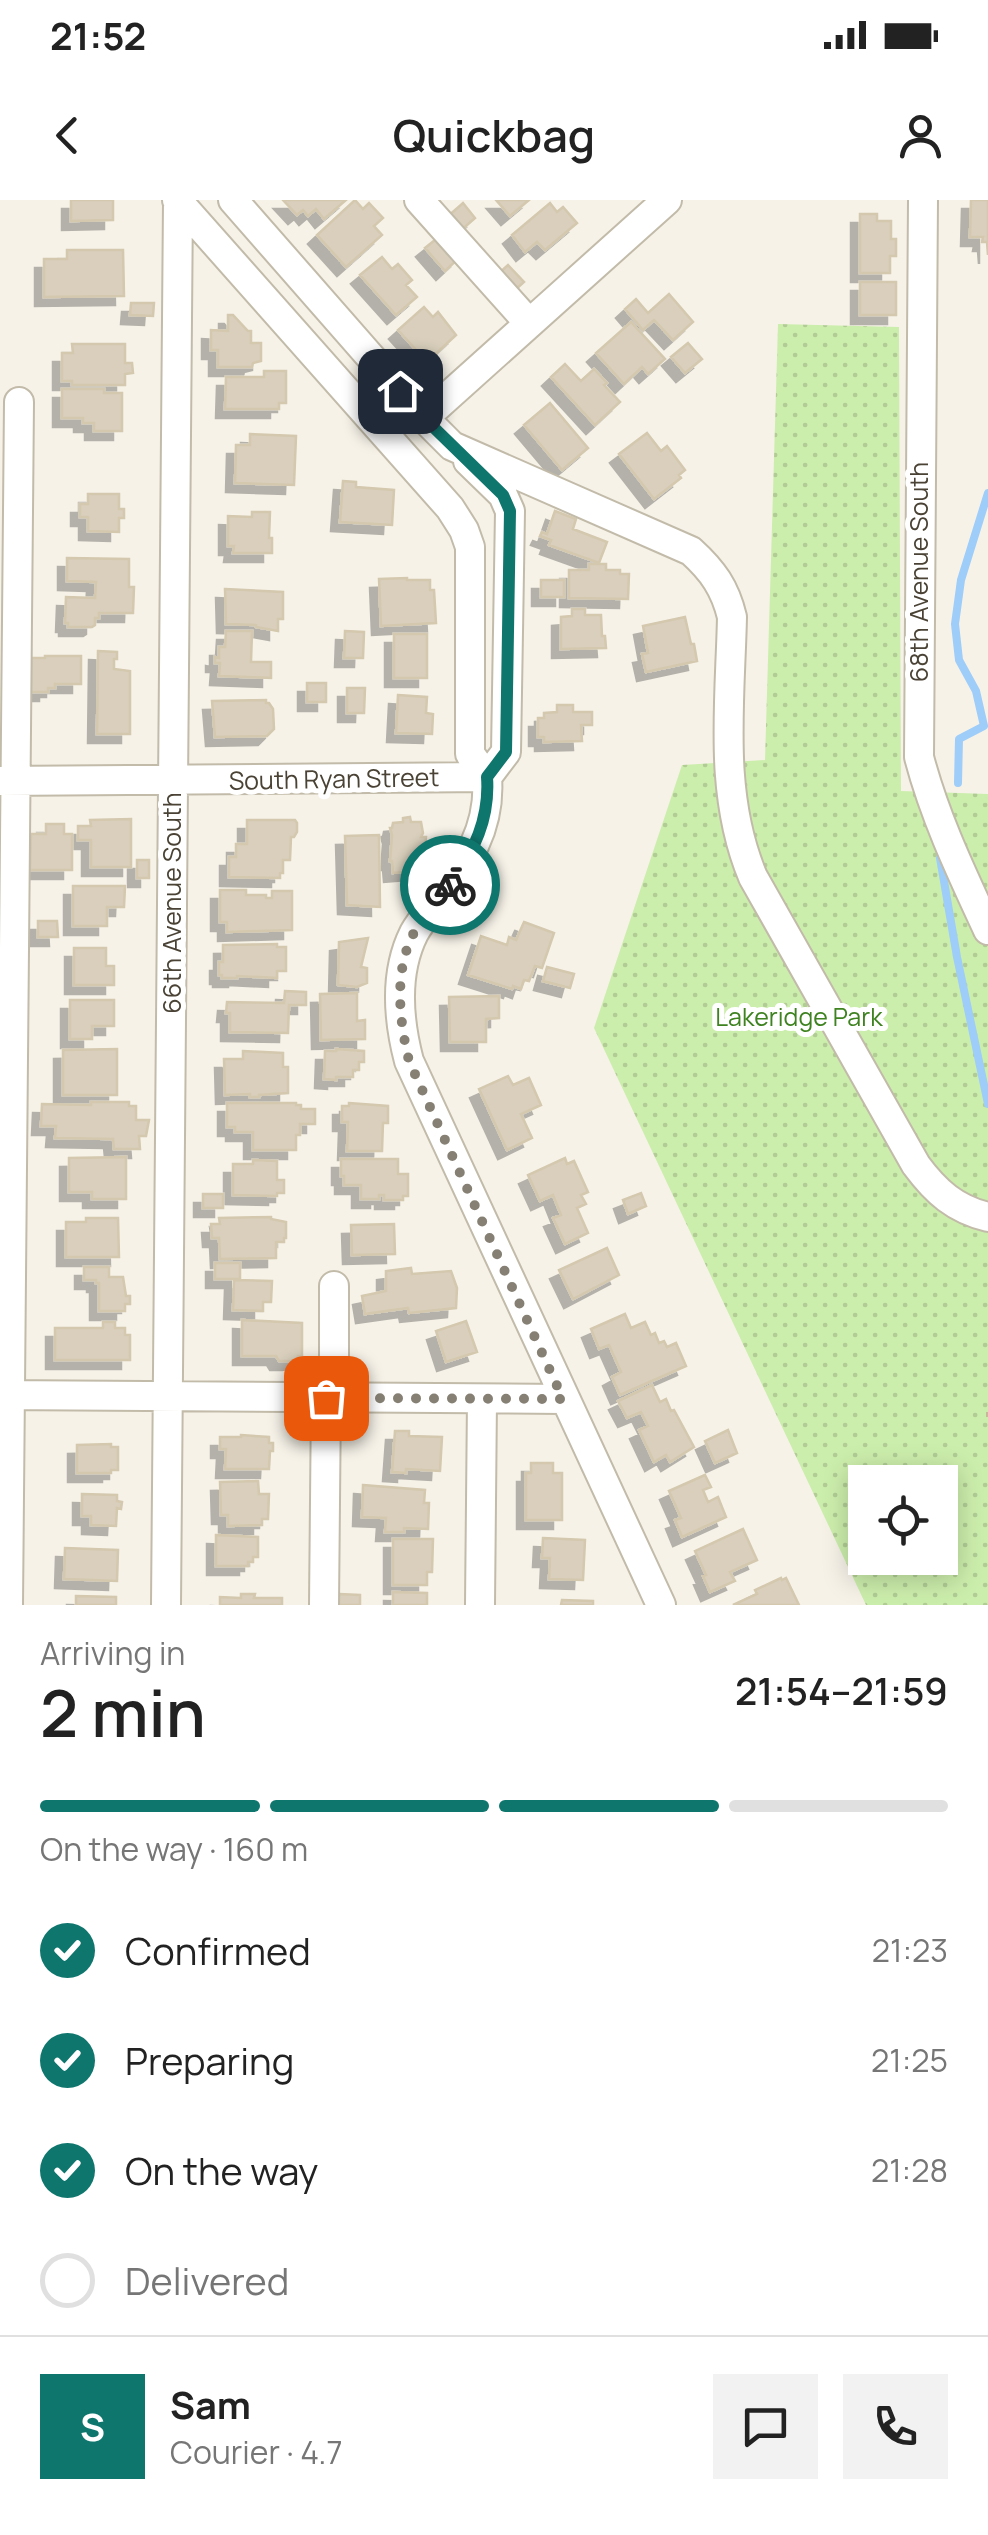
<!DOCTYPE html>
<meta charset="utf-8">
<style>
:root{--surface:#fff;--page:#f2f2f2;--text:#222;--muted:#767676;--line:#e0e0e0;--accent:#0f766e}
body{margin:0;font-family:Manrope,sans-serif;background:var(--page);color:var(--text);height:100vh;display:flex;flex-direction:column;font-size:38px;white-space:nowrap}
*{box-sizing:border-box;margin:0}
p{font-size:32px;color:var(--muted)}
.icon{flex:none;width:55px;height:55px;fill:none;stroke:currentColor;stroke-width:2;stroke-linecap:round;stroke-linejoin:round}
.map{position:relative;height:1405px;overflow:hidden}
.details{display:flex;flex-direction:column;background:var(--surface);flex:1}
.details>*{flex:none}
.controls{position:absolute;left:848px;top:1265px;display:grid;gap:20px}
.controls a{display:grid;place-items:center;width:110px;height:110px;border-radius:0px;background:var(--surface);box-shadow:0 5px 25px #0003;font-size:50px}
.pin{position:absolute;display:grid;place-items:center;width:85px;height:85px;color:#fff;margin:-42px;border-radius:20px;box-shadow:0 5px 15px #0006}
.courier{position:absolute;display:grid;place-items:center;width:100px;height:100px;margin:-50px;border:8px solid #0f766e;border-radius:50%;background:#fff;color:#222;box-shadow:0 2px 12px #0007}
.headline em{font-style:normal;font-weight:600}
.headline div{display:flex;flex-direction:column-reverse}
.headline{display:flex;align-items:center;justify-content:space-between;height:170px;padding:0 40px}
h1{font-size:65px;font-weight:600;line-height:75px}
.bar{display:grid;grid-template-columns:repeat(4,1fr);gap:15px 10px;align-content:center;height:120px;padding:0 40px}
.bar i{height:12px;border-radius:8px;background:var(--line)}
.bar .selected{background:var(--accent)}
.bar p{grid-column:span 4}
.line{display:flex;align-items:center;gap:25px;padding:0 40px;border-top:2px solid var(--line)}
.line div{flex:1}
.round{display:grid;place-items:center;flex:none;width:105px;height:105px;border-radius:0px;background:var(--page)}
ol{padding:0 40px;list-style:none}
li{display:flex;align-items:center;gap:30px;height:110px}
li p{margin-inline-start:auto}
li .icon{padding:10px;border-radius:50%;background:var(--accent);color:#fff;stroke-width:4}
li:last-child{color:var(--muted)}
li i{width:55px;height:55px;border:5px solid var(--line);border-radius:50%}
.status{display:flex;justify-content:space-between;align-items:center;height:70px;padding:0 50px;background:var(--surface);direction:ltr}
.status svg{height:28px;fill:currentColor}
header{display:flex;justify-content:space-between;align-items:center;height:130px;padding:0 40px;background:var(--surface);font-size:45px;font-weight:600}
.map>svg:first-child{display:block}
</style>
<div class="status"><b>21:52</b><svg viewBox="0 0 49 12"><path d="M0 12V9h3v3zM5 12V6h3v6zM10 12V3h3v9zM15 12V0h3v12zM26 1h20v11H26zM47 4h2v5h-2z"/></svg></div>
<header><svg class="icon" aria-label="back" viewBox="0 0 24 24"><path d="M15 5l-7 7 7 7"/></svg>Quickbag<svg class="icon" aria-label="person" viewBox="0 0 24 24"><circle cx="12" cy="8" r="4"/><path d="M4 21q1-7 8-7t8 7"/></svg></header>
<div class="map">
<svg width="988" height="1405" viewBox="0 0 988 1405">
<defs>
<pattern id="park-dots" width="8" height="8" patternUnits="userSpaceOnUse" patternTransform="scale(2.5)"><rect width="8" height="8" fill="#cceeac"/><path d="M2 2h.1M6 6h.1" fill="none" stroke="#b1cd95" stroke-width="1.8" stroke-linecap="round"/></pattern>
<filter id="shadow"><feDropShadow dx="-9" dy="9" stdDeviation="0" flood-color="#0004"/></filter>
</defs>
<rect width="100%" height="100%" fill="#f6f2e8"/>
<path fill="url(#park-dots)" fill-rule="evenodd" d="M778 124 899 127 901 591 988 594V1405H866L594 828 682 565 765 560ZM865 1282H940V1358H865Z"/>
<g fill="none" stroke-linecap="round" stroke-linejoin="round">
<path stroke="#9ecdf9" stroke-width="8" d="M958 583 959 539 984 526 976 491 959 460 955 424 961 380 988 293
M940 658 957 757 988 904"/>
</g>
<path fill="#d9cfbc" stroke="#d4c8ae" stroke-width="2.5" filter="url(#shadow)" d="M71 0H113V20L71 21Z
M283 0H346L324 19 316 9 308 16 303 10 297 15Z
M355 0 363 9 369 3 383 18 374 26 382 35 346 67 317 35Z
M496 0H529L510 16Z
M971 0H988V55L987 42H982L983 37H970Z
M463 3 475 18 458 33 446 18Z
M550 3 557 12 563 7 577 23 545 50 537 42 525 52 512 35Z
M860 14H877V21H891V39H896V56H890V73H860Z
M440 36 459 58 445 71 425 48Z
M67 50H123L124 96 44 97V59H67Z
M382 57 392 69 398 64 412 80 406 85 417 97 396 115 360 75Z
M508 65 524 82 514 91 498 74Z
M860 82H896V115H860Z
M669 94 693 122 673 140 654 120 643 130 625 109 636 99 648 113Z
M131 103H154L153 116 130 115Z
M424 107 433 117 438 112 456 135 427 162 398 130Z
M228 115H233L248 131H251V143H261V161L253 163 252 167H218V150H211V130L228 131Z
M631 122 665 159 648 174 642 167 624 184 596 153Z
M688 143 702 159 685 173 671 157Z
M72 144H125V163H132L133 173 125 174V185H72V181H62V153H73Z
M565 164 581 181 594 169 607 183 604 185 620 202 595 225 551 177Z
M264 171H286V203H279V209H225L226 177H264Z
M62 189H104V193H122V231H94V223H83V218H62Z
M550 203 588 248 562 270 524 225Z
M647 233 661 251 667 246 685 270 679 275 681 278 654 299 619 254Z
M250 234 296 236 294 285 235 283 236 245H250Z
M343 281 356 282V287L394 290 392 325 340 322Z
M88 294H119V309H124V318H119V332L88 331V317H80V304H88Z
M555 311 576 319 573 329 607 342 599 363 549 345 551 340 540 336 542 332 547 334Z
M252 312H270L269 338H272V353H233L234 346H228V316L252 317Z
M67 358 129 359V387H134L133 413H99V418H95V425L92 427H68V423H65L66 397 95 398 96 382 67 381Z
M589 364H606V370H620V374H629L628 399 569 398V370H589Z
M407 378V380H430V390H434L436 423 381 426 379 379Z
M541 380H564V397H541Z
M225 389 283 392V419H278V431L256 427V425L226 424Z
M572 409H585V415H601L602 436H605L606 448 561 449V417L572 416Z
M685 417 691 444H694L697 461 646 472 642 454 648 453 643 426Z
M226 431H252L251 462H271V478L219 476 220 463H215V457L219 458V447H225Z
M345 431 364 432 363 458H344Z
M394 434H427V478H394Z
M98 451 117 452V459H114V469L130 471V534H97Z
M45 456H81V484H55V488H48V492H31V458H45Z
M307 483H326V502H307Z
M347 488H365L364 513H347Z
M398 495 427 497 426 513 433 514 432 534 396 533Z
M266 500V503H269L273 509 274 529 267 536 215 537 212 501Z
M557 505H573V512H592V525H581L582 541 544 542V537H538V518H544V513L557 512Z
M410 617 411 622H421L423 633 421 637H426L425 648 428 651 427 658H424V663H428V670L393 673 392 661H390L392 635 390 628H392L393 623 403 622V618Z
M131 619V667H91V640H78V626H91L90 620Z
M247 620H295L297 623V632L294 637H291L290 660H283V673H280V678L229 677V657H236V644H247Z
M46 624H64V634H72V670H30L31 634H46Z
M379 635 380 707 347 705 345 636Z
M137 660H149V678H137Z
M73 686H125L124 707H107V726H73Z
M220 690H246V695H266V698H272V691H292V730L227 732V722H220Z
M38 721H57L58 737H38Z
M524 722 554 733 542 768 535 766 529 781 524 780 521 789 513 786 512 789 468 775 481 736 507 745 509 737 516 740Z
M368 738 361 767 367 768V783L357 787 338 785 339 742Z
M277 744V747H286V771H277V778L237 776V778H222V775H219V762H223V745Z
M74 748H106V766H114V785H74Z
M547 767 574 774 570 788 543 781Z
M285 791 306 792V805H289L288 833 230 832V813H226L227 802 284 803Z
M357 793V821L365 820V839L321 840 320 794Z
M499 796V818L486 819V842H450L449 797Z
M70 800H114V826H92V839H70Z
M117 849V895H63V850Z
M336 849 364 851V862H359V870H353V877H336V880L324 879 325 851H336Z
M243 851 283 853V867H288V893L259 895V897H250V894L225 895 224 859H243Z
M508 876 513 885 529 878 541 905 521 914 532 938 507 950 479 889Z
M91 902H129V906H136V920H149L146 936H139L140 949H114L113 939 55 938 56 926H41L42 904 91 905Z
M227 903H296V905H301V909H315V924H300V935H296V950H253V932H235V927H227Z
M349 903 388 906V923H383L382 951H347L348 922H342V906H349Z
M126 957V999H92V992H69V958Z
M565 958 567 964 574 961 588 992 581 995 586 1004 577 1008 588 1033 565 1044 553 1018 561 1015 553 995 540 1001 528 975Z
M341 959H398V974H408V996H403V1000H384V995H379V999H361V985H344V976H341Z
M253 960 277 961V980H284V993H277V996L233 995V964H253Z
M641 993 646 1006 628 1014 623 1000Z
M203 994H223V1008H203Z
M271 1017V1019L286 1022V1038H284V1042H276V1058L220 1059 219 1038H212L211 1024H220L219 1018Z
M86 1018H118L119 1057H66V1022H86Z
M394 1024 395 1054 352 1055 351 1025Z
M607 1048 619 1075 573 1099 559 1070Z
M215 1063H240V1079H215Z
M84 1067H109V1077H123L126 1096H130V1104H125V1111H99V1083H96V1080H84Z
M411 1068 412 1074 451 1071 457 1088 456 1108 409 1113 408 1108 365 1114 362 1096 386 1091V1071Z
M234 1080 272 1081 271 1102H263V1111L233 1110Z
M625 1114 631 1128 645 1122 651 1135 655 1133 659 1143 664 1141 667 1147 676 1143 686 1166 620 1195 612 1177 621 1172 609 1145 599 1149 591 1129Z
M242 1120 302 1123V1156H298V1160L291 1161H279L276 1156H242Z
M466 1121 477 1152 446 1162 436 1131Z
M103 1122H115V1128H125V1135H130V1160H55V1128H103Z
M652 1185 660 1202 666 1199 671 1211 674 1210 694 1247 670 1262 666 1255 654 1262 639 1230 648 1226 641 1212 627 1218 618 1201Z
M728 1230 737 1253 715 1263 705 1241Z
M395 1231H409V1236L442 1237 440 1271 406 1269V1273L392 1272Z
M241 1235 269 1237V1243H273V1251H270L269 1269H225L226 1249H220V1237H241Z
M111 1244V1247H118V1270H111V1273H77V1245Z
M531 1263H553V1273H562V1320H526V1273H531Z
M705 1275 711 1287 703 1290 708 1302 718 1297 726 1317 682 1337 675 1320 681 1318 669 1291Z
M258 1281 259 1294H269L268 1319H262V1325L228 1326V1315H221L220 1282Z
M363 1285 425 1290 424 1303H429L428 1329 404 1328V1332H385L386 1318 362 1317Z
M82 1294 117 1295V1301L122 1302 121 1309 117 1308 116 1326 91 1325V1316H82Z
M743 1329 757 1360 730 1372 735 1381 710 1392 703 1376 706 1375 695 1351Z
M216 1335 258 1337V1357H253V1362H248V1366H216Z
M543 1338 585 1340 583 1380 549 1379 550 1358H542Z
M393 1339H433L432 1372H427V1385H393Z
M65 1348 118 1350 117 1381 64 1379Z
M781 1378 782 1380 786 1378 799 1405H733L757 1394 755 1390Z
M393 1392 427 1393V1405H393Z
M241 1394H255L254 1398H282V1405H220V1397L241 1398Z
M339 1394 360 1395V1405H339Z
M76 1396 116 1397V1405H76Z
M562 1400 593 1401V1405H561Z"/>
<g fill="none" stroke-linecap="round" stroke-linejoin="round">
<defs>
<path id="minor" d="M177 0 450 308 464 330 470 347V554L487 577
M233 0 424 218 452 246 691 351C713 371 725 388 732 417 730 505 718 594 753 677L916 965C936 992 955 1009 988 1017
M419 0 529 123
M923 0 919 557C935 618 962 674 988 730
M424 218 667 0
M468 261 503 295 510 311 506 552 487 577
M487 577C491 629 467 662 437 702 429 712 420 722 414 733 394 773 398 819 409 861L661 1405
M0 581 487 577
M334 1086V1198
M0 1195 563 1199
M8 1405 19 202
M166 1405 178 2
M324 1405 326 1198
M480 1405 482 1199"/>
</defs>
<use href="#minor" stroke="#c2bba9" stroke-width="32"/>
<path stroke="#c6b998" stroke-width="4" stroke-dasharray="5 5" stroke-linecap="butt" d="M988 1212V1218"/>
<use href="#minor" stroke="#fff" stroke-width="28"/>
</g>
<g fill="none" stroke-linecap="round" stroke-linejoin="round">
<path stroke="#868074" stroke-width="10" stroke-dasharray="0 18" d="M326 1198 563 1199 409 861C399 819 393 768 416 729 426 714 439 699 450 685"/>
<path stroke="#0f766e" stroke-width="12" d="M400 191 424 218 503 295 510 311 506 552 487 577C490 618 474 652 450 685"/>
</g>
<g text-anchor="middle" stroke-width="10" stroke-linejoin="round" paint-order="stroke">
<g font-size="25" fill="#4a4335" stroke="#fff">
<text transform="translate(919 372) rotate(-90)" y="9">68th Avenue South</text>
<text transform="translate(334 579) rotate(-1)" y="9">South Ryan Street</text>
<text transform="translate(172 703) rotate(-90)" y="9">66th Avenue South</text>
</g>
<g font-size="25" fill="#3f8321" stroke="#fff">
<text x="799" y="826">Lakeridge Park</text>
</g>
</g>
</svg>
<div class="controls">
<a><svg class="icon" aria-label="locate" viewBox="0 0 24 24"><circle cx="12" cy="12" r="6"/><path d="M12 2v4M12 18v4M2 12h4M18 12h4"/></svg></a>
</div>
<div class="pin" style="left:326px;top:1198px;background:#ea580c"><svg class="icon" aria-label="bag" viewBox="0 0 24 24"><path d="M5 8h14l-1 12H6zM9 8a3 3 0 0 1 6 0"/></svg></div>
<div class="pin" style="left:400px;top:191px;background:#1f2937"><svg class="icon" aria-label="home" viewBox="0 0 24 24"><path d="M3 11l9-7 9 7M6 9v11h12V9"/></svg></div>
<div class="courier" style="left:450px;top:685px"><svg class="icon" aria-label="bike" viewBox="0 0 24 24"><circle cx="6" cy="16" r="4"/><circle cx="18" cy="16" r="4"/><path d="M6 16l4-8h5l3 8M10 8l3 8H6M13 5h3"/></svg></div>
</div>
<section class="details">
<div class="headline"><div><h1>2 min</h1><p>Arriving in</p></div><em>21:54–21:59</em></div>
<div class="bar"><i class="selected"></i><i class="selected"></i><i class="selected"></i><i></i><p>On the way · 160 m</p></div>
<ol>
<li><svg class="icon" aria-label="check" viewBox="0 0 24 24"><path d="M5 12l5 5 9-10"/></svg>Confirmed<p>21:23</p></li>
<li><svg class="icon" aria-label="check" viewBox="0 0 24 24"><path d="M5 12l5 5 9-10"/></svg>Preparing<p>21:25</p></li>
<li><svg class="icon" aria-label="check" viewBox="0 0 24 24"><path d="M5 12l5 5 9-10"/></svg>On the way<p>21:28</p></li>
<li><i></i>Delivered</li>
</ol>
<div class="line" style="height:180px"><b class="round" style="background:var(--accent);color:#fff">S</b><div><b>Sam</b><p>Courier · 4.7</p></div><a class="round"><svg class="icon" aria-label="chat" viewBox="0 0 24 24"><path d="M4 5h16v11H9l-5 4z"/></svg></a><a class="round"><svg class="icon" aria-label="phone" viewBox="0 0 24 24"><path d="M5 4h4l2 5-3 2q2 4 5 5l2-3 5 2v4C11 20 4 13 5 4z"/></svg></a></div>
</section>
